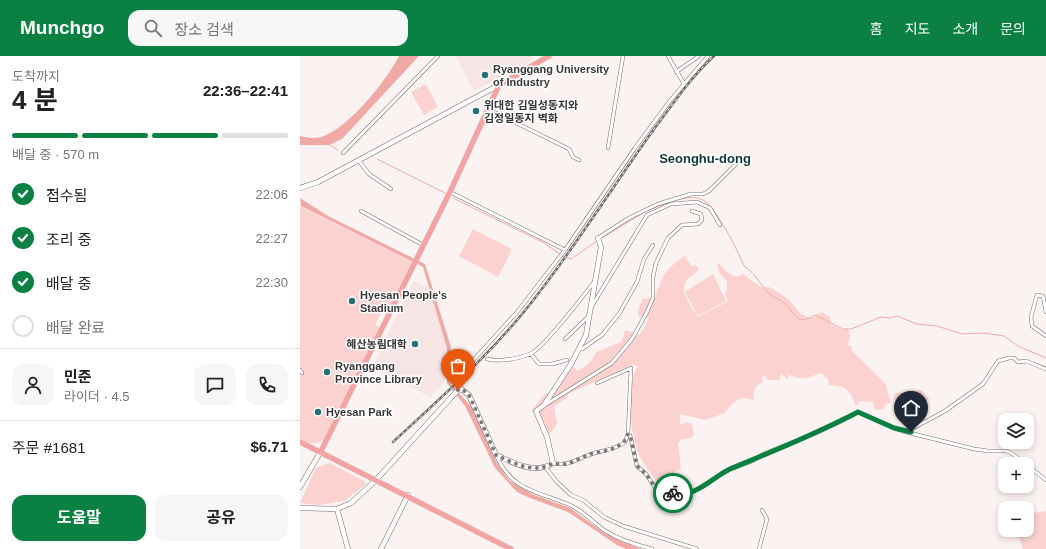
<!DOCTYPE html>
<html lang="ko">
<meta charset="utf-8">
<style>
:root{--surface:#fff;--page:#f6f6f6;--text:#222;--muted:#767676;--line:#e0e0e0;--accent:#0b8043}
body{margin:0;font-family:Arial,"Noto Sans KR",sans-serif;background:var(--page);color:var(--text);height:100vh;display:flex;flex-direction:column;font-size:15px;white-space:nowrap}
*{box-sizing:border-box;margin:0}
p{font-size:13px;color:var(--muted)}
.icon{flex:none;width:22px;height:22px;fill:none;stroke:currentColor;stroke-width:2;stroke-linecap:round;stroke-linejoin:round}
.map{position:relative;flex:1;overflow:hidden}
.details{display:flex;flex-direction:column;background:var(--surface);width:300px}
.details>*{flex:none}
.controls{position:absolute;left:698px;top:357px;display:grid;gap:8px}
.controls a{display:grid;place-items:center;width:36px;height:36px;border-radius:8px;background:var(--surface);box-shadow:0 2px 6px #0003;font-size:20px}
.pin{position:absolute;display:grid;place-items:center;width:34px;height:34px;color:#fff;margin:-41px -17px;border-radius:50% 50% 50% 0;rotate:-45deg;box-shadow:0 0 4px #0007}
.pin .icon{rotate:45deg}
.courier{position:absolute;display:grid;place-items:center;width:40px;height:40px;margin:-20px;border:3px solid #0b8043;border-radius:50%;background:#fff;color:#222;box-shadow:0 1px 5px #0007}
.summary em{font-style:normal;font-weight:700}
.summary div{display:flex;flex-direction:column-reverse}
.summary{display:flex;align-items:center;justify-content:space-between;height:68px;padding:0 12px}
h1{font-size:26px;font-weight:700;line-height:30px}
.bar{display:grid;grid-template-columns:repeat(4,1fr);gap:6px 4px;align-content:center;height:48px;padding:0 12px}
.bar i{height:5px;border-radius:3px;background:var(--line)}
.bar .active{background:var(--accent)}
.bar p{grid-column:span 4}
.line{display:flex;align-items:center;gap:10px;padding:0 12px;border-top:1px solid var(--line)}
.line div{flex:1}
.round{display:grid;place-items:center;flex:none;width:42px;height:42px;border-radius:12px;background:var(--page)}
ol{padding:0 12px;list-style:none}
li{display:flex;align-items:center;gap:12px;height:44px}
li p{margin-inline-start:auto}
li .icon{padding:4px;border-radius:50%;background:var(--accent);color:#fff;stroke-width:4}
li:last-child{color:var(--muted)}
li i{width:22px;height:22px;border:2px solid var(--line);border-radius:50%}
.action{display:flex;gap:8px;margin-top:auto;padding:8px 12px}
.action a{flex:1;height:46px;border-radius:12px;background:var(--accent);color:#fff;font-size:16px;font-weight:700;line-height:46px;text-align:center}
.action a+a{background:var(--page);color:var(--text)}
header{display:flex;align-items:center;gap:24px;box-sizing:border-box;height:56px;padding:0 20px;background:var(--accent);color:#fff}
header strong{font-size:19px}
nav{display:flex;gap:22px;margin-inline-start:auto;font-size:14px}
.search{width:280px;height:36px;background:var(--page);display:flex;align-items:center;gap:10px;box-sizing:border-box;padding:0 14px;border-radius:12px;color:var(--muted);font-size:15px}
main{display:flex;flex:1;min-height:0}
.map>svg:first-child{display:block}
</style>
<header>
<strong>Munchgo</strong>
<div class="search"><svg class="icon" aria-label="search" viewBox="0 0 24 24"><circle cx="10" cy="10" r="6"/><path d="M15 15l6 6"/></svg>장소 검색</div>
<nav><a>홈</a><a>지도</a><a>소개</a><a>문의</a></nav>
</header>
<main>
<section class="details">
<div class="summary"><div><h1>4 분</h1><p>도착까지</p></div><em>22:36–22:41</em></div>
<div class="bar"><i class="active"></i><i class="active"></i><i class="active"></i><i></i><p>배달 중 · 570 m</p></div>
<ol>
<li><svg class="icon" aria-label="check" viewBox="0 0 24 24"><path d="M5 12l5 5 9-10"/></svg>접수됨<p>22:06</p></li>
<li><svg class="icon" aria-label="check" viewBox="0 0 24 24"><path d="M5 12l5 5 9-10"/></svg>조리 중<p>22:27</p></li>
<li><svg class="icon" aria-label="check" viewBox="0 0 24 24"><path d="M5 12l5 5 9-10"/></svg>배달 중<p>22:30</p></li>
<li><i></i>배달 완료</li>
</ol>
<div class="line" style="height:72px"><a class="round"><svg class="icon" aria-label="person" viewBox="0 0 24 24"><circle cx="12" cy="8" r="4"/><path d="M4 21q1-7 8-7t8 7"/></svg></a><div><b>민준</b><p>라이더 · 4.5</p></div><a class="round"><svg class="icon" aria-label="chat" viewBox="0 0 24 24"><path d="M4 5h16v11H9l-5 4z"/></svg></a><a class="round"><svg class="icon" aria-label="phone" viewBox="0 0 24 24"><path d="M5 4h4l2 5-3 2q2 4 5 5l2-3 5 2v4C11 20 4 13 5 4z"/></svg></a></div>
<div class="line" style="height:52px"><div>주문 #1681</div><b>$6.71</b></div>
<div class="action"><a>도움말</a><a>공유</a></div>
</section>
<div class="map">
<svg width="746" height="493" viewBox="0 0 746 493">
<rect width="100%" height="100%" fill="#fbf3f2"/>
<path fill="#f6e5e4" d="M156 0H231L233 4 174 35Z
M114 225 130 232 147 292 144 327 130 341 72 311Z"/>
<path fill="#fbd2cf" d="M126 28 138 51 124 59 111 36Z
M0 150 112 206 89 253 84 251 75 269 80 271 26 380C20 390 10 388 0 384Z
M173 173 212 193 198 221 159 200Z
M385 200 391 210 395 209 399 212C397 217 392 219 388 223 377 234 391 250 398 261L428 245 425 237 427 234V226L419 216 417 208 419 207 428 217 436 221 443 218 461 231H469L471 233 472 232C478 237 486 240 491 246 497 254 504 264 516 261V258L521 257 520 255 530 261 531 269 543 274 548 272 550 280 548 289 552 291 551 294 585 327 591 346 590 347 585 348 584 353 575 354 573 346 560 345 556 350C550 334 547 330 529 329L528 323 521 317 507 322H497L487 318 489 321 487 323 481 317 480 324H467L466 320 462 321 463 326C453 330 454 335 454 344L445 342 439 343 432 348 425 357 405 364 380 358V369L386 366 392 368 394 378 392 382 382 383 378 387 381 413C371 416 367 423 357 426 349 415 340 404 336 391 330 374 327 325 338 310L332 309 268 338 267 342 254 350 257 368 250 378 244 381 232 354C245 340 239 339 259 332L264 313 274 311 277 315C285 312 293 304 296 296L321 286 325 274 339 279 347 268 348 262 338 260 339 250 343 243 354 242C364 220 363 214 385 200Z
M413 218 426 245 398 260 385 236Z
M621 334 629 343C620 350 608 353 596 352L593 338Z
M30 407 66 426 65 429 44 445 18 449 0 447 16 412Z
M746 455V493H723L716 474H727V458Z"/>
<path fill="#efaaa6" d="M99 0H119L42 83 29 89H0V80C8 82 17 83 24 80 51 69 86 25 99 0Z
M0 142 28 160 125 208 151 291 149 324 151 329 173 352 197 407 210 425 232 438 270 452 306 478 342 493H326L317 489 268 456 230 442 217 436 195 412 165 350 147 327V292L123 211 1 150Z"/>
<g fill="none" stroke-linecap="round" stroke-linejoin="round">
<path stroke="#efaaa6" stroke-width="1" d="M30 89 38 94
M77 103 145 137
M153 142 244 187 260 198
M372 145C381 143 394 139 403 144 416 151 438 195 444 210 457 219 461 231 472 240 476 243 482 244 485 248 495 257 496 271 515 259L543 273H551L581 261 590 262 597 260 617 268 637 270 662 278 683 277 704 280 718 290 746 302
M349 154 367 147
M300 183 343 157
M262 200 271 203 297 185"/>
<defs>
<path id="street" d="M368 0 384 28
M376 16 399 0
M188 53 269 93 273 101 279 104
M308 92 323 0
M43 97 138 0
M59 105 69 118 91 133
M150 136 265 194 335 92 369 46 408 0
M61 155 123 189
M298 182 329 162 358 148 391 138H403L409 135 436 108 425 100
M292 250 347 159 371 148 397 146 410 152 420 169
M746 256 743 240 737 239 731 261 732 270 746 280
M265 283 288 261
M278 293H282L302 279 319 258 337 226 344 203 353 189
M231 298 239 308H252L267 304
M187 303C199 306 218 303 230 298 244 292 283 240 294 226
M0 314 2 317
M159 320 218 255 265 194
M245 349 312 307 332 283 347 256 353 242V221L356 207 368 182 382 169 398 168 402 164 401 158 392 155
M608 375 645 355 683 328 698 305 709 302H714L718 306 726 305 746 313
M328 378 330 379 337 410 346 418 356 433 379 437 394 435 430 413 452 405 465 397 501 383 558 356 602 375 674 393 688 395H706L711 397 726 408
M196 399C213 437 239 435 272 450 284 456 293 466 304 474 319 484 335 488 352 493
M253 407C269 411 278 402 292 398 304 394 315 394 325 386L328 378 331 312 297 327
M727 409 746 424
M246 412 257 426 271 439 283 444 304 461 323 470 397 493
M459 493 467 463 462 454"/>
<path id="secondary" d="M0 132 18 126 199 29
M0 431 21 395
M0 452 37 453 51 447 76 424 158 334 161 333 169 339 196 399C214 407 235 419 253 407L247 381 236 355 243 350 248 343 271 308 286 279 301 191 298 182
M37 453 48 493
M81 493 108 439"/>
<path id="primary" d="M0 386 211 493
M21 395 150 136 199 29 249 0"/>
</defs>
<use href="#street" stroke="#726b6a" stroke-width="4"/>
<use href="#secondary" stroke="#726b6a" stroke-width="5.5"/>
<use href="#primary" stroke="#d3d3d3" stroke-width="6"/>
<use href="#street" stroke="#fff" stroke-width="3"/>
<use href="#secondary" stroke="#fff" stroke-width="4.5"/>
<use href="#primary" stroke="#f7a2a2" stroke-width="5"/>
<defs>
<path id="rail" d="M93 386C145 338 199 291 241 234 281 182 316 126 354 73 373 48 391 21 414 0"/>
</defs>
<use href="#rail" stroke="#6e6a6a" stroke-width="2.5"/>
<use href="#rail" stroke="#fff" stroke-width="1" stroke-dasharray="3" stroke-linecap="butt"/>
</g>
<g fill="none" stroke-linecap="round" stroke-linejoin="round">
<path stroke="#7d7878" stroke-width="4" stroke-dasharray="0 7.2" d="M158 334 162 333 169 339 196 399C214 407 235 419 253 407 270 412 279 400 295 397 304 395 313 394 321 388 325 386 326 382 328 378L330 379 337 410 346 418 356 433 373 437"/>
<path stroke="#0b8043" stroke-width="5" d="M373 437C380 438 388 438 394 435 407 430 417 419 430 413 473 395 517 378 558 356L594 372 611 376"/>
</g>
<g fill="#256f76" stroke="#fff" stroke-width="1.5">
<circle cx="185" cy="19" r="4"/>
<circle cx="176" cy="55" r="4"/>
<circle cx="52" cy="245" r="4"/>
<circle cx="115" cy="288" r="4"/>
<circle cx="27" cy="316" r="4"/>
<circle cx="18" cy="356" r="4"/>
</g>
<g text-anchor="middle" stroke-width="3" stroke-linejoin="round" paint-order="stroke">
<g font-size="11" font-weight="bold" fill="#393636" stroke="#fff" text-anchor="start">
<text x="193" y="17">Ryanggang University<tspan x="193" dy="13">of Industry</tspan></text>
<text x="184" y="53">위대한 김일성동지와<tspan x="184" dy="13">김정일동지 벽화</tspan></text>
<text x="60" y="243">Hyesan People's<tspan x="60" dy="13">Stadium</tspan></text>
<text x="107" y="292" text-anchor="end">혜산농림대학</text>
<text x="35" y="314">Ryanggang<tspan x="35" dy="13">Province Library</tspan></text>
<text x="26" y="360">Hyesan Park</text>
</g>
<g font-size="13" font-weight="bold" fill="#15373a" stroke="#fff">
<text x="405" y="107">Seonghu-dong</text>
</g>
</g>
</svg>
<div class="controls">
<a><svg class="icon" aria-label="layers" viewBox="0 0 24 24"><path d="M12 4l9 5-9 5-9-5zM3 14l9 5 9-5"/></svg></a>
<a>+</a>
<a>−</a>
</div>
<div class="pin" style="left:158px;top:334px;background:#ea580c"><svg class="icon" aria-label="bag" viewBox="0 0 24 24"><path d="M5 8h14l-1 12H6zM9 8a3 3 0 0 1 6 0"/></svg></div>
<div class="pin" style="left:611px;top:376px;background:#1f2937"><svg class="icon" aria-label="home" viewBox="0 0 24 24"><path d="M3 11l9-7 9 7M6 9v11h12V9"/></svg></div>
<div class="courier" style="left:373px;top:437px"><svg class="icon" aria-label="bike" viewBox="0 0 24 24"><circle cx="6" cy="16" r="4"/><circle cx="18" cy="16" r="4"/><path d="M6 16l4-8h5l3 8M10 8l3 8H6M13 5h3"/></svg></div>
</div>
</main>
